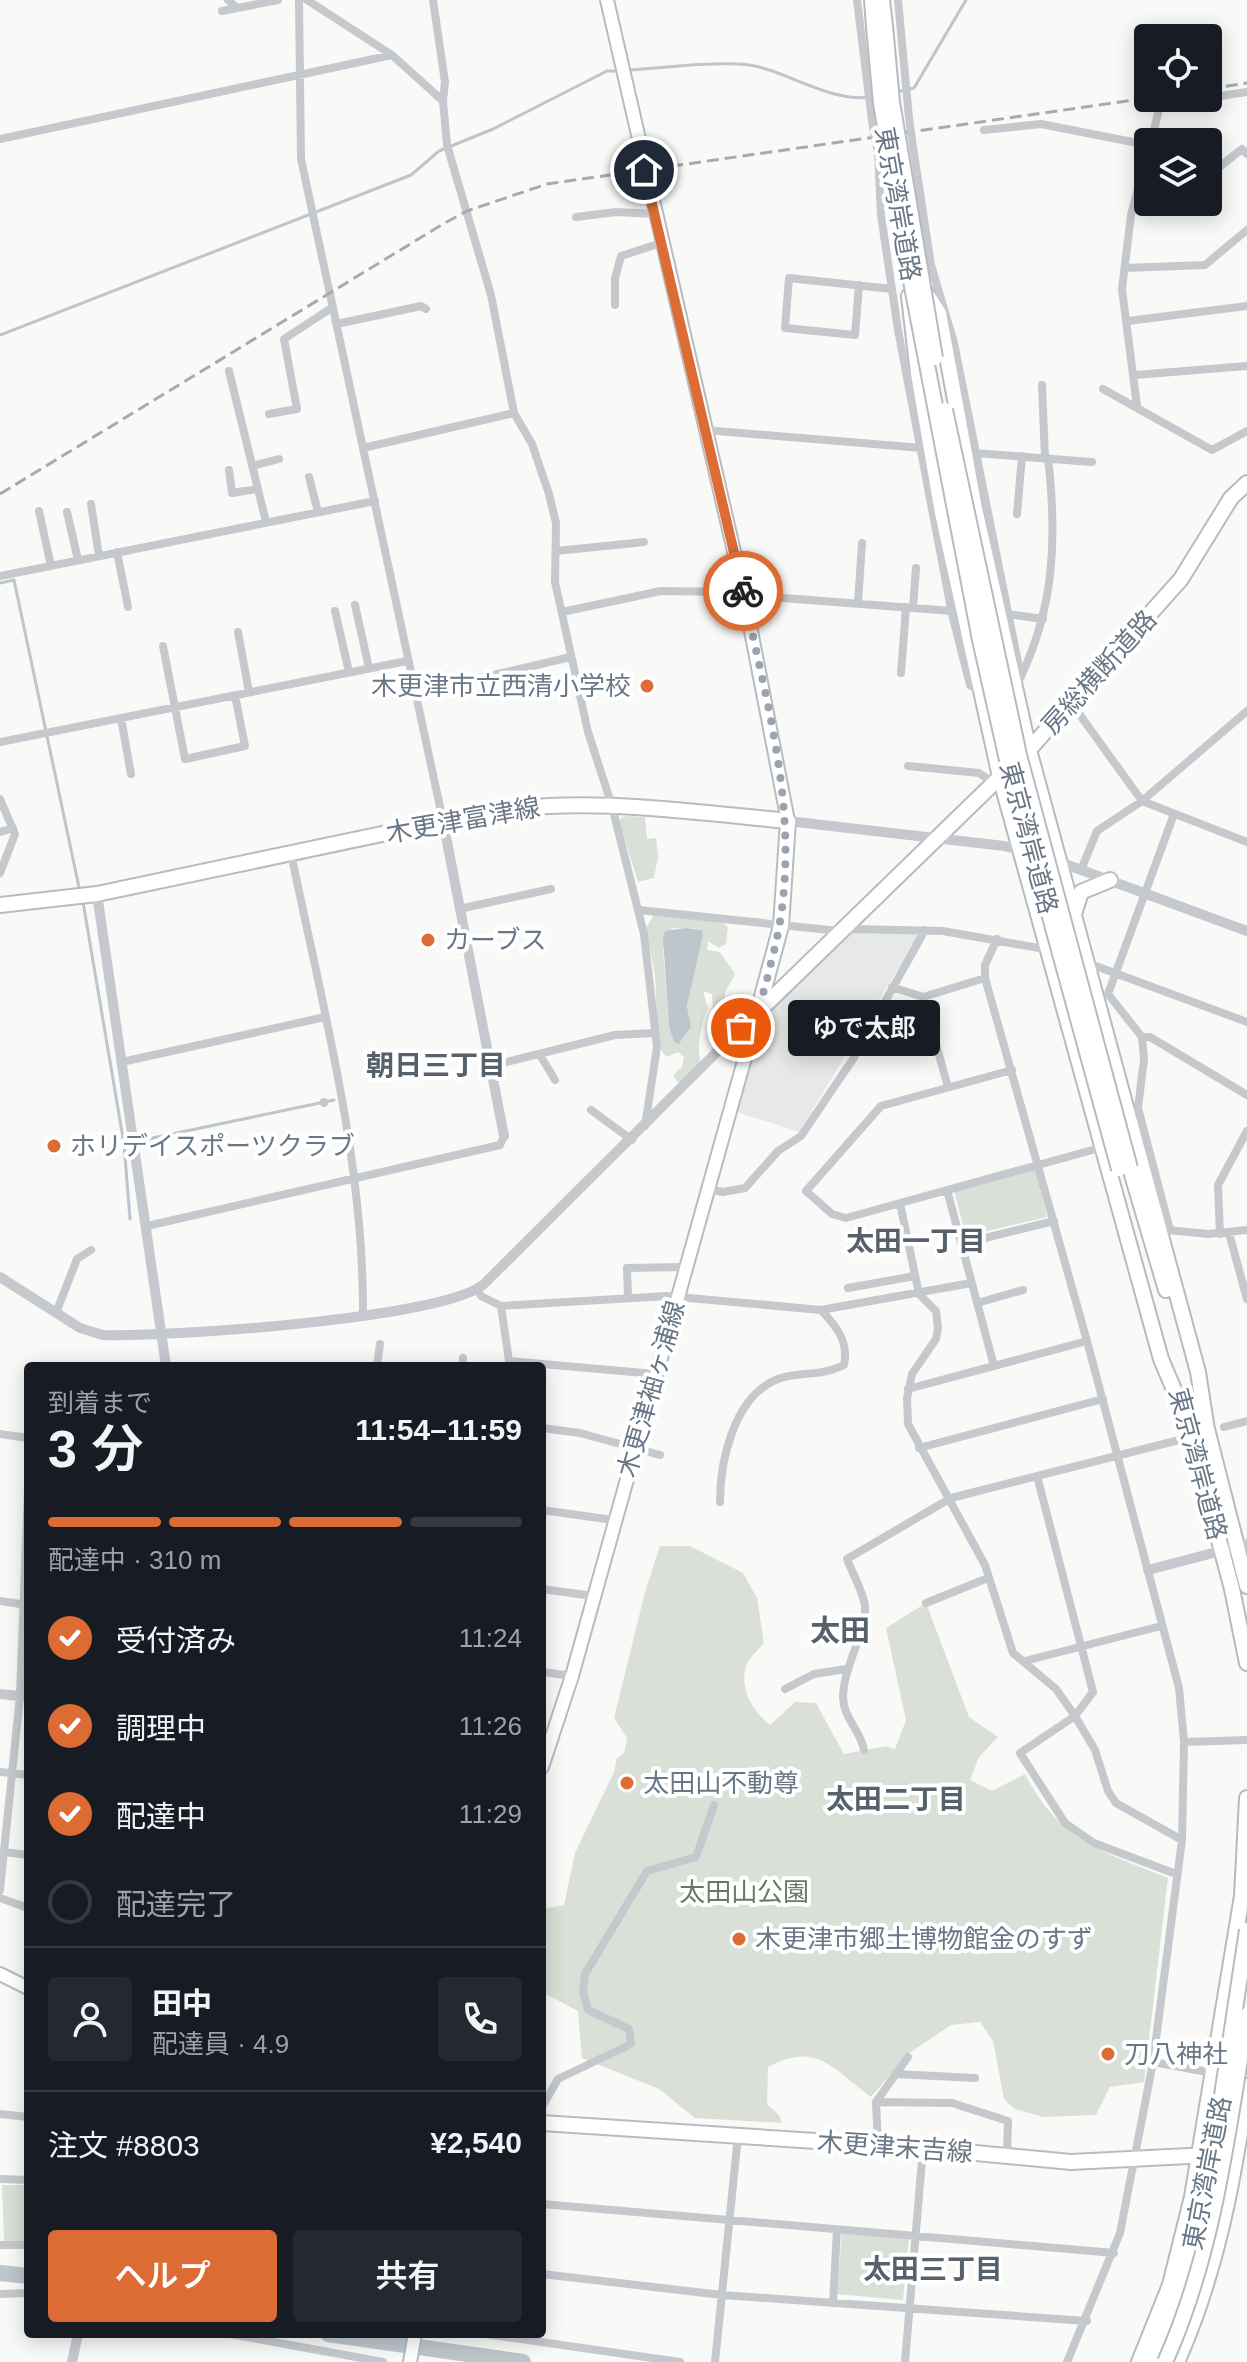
<!DOCTYPE html>
<html lang="ja">
<meta charset="utf-8">
<style>
:root{--surface:#171b24;--page:#242831;--text:#f1f3f6;--muted:#9ea1a6;--line:#363941;--accent:#dc6c34}
body{margin:0;font-family:Arial,"Noto Sans JP",sans-serif;background:var(--page);color:var(--text);height:100vh;display:flex;flex-direction:column;font-size:30px;white-space:nowrap}
*{box-sizing:border-box;margin:0}
p{font-size:26px;color:var(--muted)}
.icon{flex:none;width:44px;height:44px;fill:none;stroke:currentColor;stroke-width:2;stroke-linecap:round;stroke-linejoin:round}
.map{position:relative;flex:1;overflow:hidden}
.side{position:absolute;left:24px;top:1362px;width:522px;height:976px;display:flex;flex-direction:column;background:var(--surface);border-radius:8px;box-shadow:0 4px 20px #0003}
.side>*{flex:none}
.buttons{position:absolute;left:1134px;top:24px;display:grid;gap:16px}
.buttons a{display:grid;place-items:center;width:88px;height:88px;border-radius:8px;background:var(--surface);box-shadow:0 4px 20px #0003;font-size:40px}
.pin{position:absolute;display:grid;place-items:center;width:68px;height:68px;color:#fff;margin:-34px;border:4px solid #fff;border-radius:50%;box-shadow:0 2px 8px #0007}
.courier{position:absolute;display:grid;place-items:center;width:80px;height:80px;margin:-40px;border:6px solid #dc6c34;border-radius:50%;background:#fff;color:#222;box-shadow:0 2px 10px #0007}
.bubble{position:absolute;height:56px;border-radius:8px;background:var(--surface);box-shadow:0 4px 20px #0003;font-size:26px;font-weight:600;line-height:56px;text-align:center}
.head em{font-style:normal;font-weight:600}
.head div{display:flex;flex-direction:column-reverse}
.head{display:flex;align-items:center;justify-content:space-between;height:136px;padding:0 24px}
h1{font-size:52px;font-weight:600;line-height:60px}
.bar{display:grid;grid-template-columns:repeat(4,1fr);gap:12px 8px;align-content:center;height:96px;padding:0 24px}
.bar i{height:10px;border-radius:6px;background:var(--line)}
.bar .selected{background:var(--accent)}
.bar p{grid-column:span 4}
.line{display:flex;align-items:center;gap:20px;padding:0 24px;border-top:2px solid var(--line)}
.line div{flex:1}
.round{display:grid;place-items:center;flex:none;width:84px;height:84px;border-radius:8px;background:var(--page)}
ol{padding:0 24px;list-style:none}
li{display:flex;align-items:center;gap:24px;height:88px}
li p{margin-inline-start:auto}
li .icon{padding:8px;border-radius:50%;background:var(--accent);color:#fff;stroke-width:4}
li:last-child{color:var(--muted)}
li i{width:44px;height:44px;border:4px solid var(--line);border-radius:50%}
.primary-button{display:flex;gap:16px;margin-top:auto;padding:16px 24px}
.primary-button a{flex:1;height:92px;border-radius:8px;background:var(--accent);color:#fff;font-size:32px;font-weight:600;line-height:92px;text-align:center}
.primary-button a+a{background:var(--page);color:var(--text)}
.map>svg:first-child{display:block}
</style>
<div class="map">
<svg width="1247" height="2362" viewBox="0 0 1247 2362">
<rect width="100%" height="100%" fill="#f9f9f7"/>
<path fill="#e7e8e8" d="M845 928 919 934 799 1132 737 1112 760 1013Z"/>
<path fill="#dae0d8" fill-rule="evenodd" d="M624 816 645 817 647 839 656 838 658 857 654 878 638 882 619 821Z
M655 913 721 921 728 927 726 944 719 948 708 941 707 950 720 952 735 974 725 993V1015H717L713 1010 712 994 703 991 708 1008C701 1023 696 1048 701 1064L680 1086 673 1075 682 1067 684 1057 678 1052 666 1057 658 1045 655 975 646 928ZM673 928 700 929 703 935 687 1006 691 1027 680 1043 669 1027 663 948Z
M1036 1169 1047 1217 966 1236 954 1191Z
M660 1546H690L743 1573 757 1598 764 1643C759 1649 750 1657 747 1663 738 1688 752 1710 770 1725L795 1702 816 1703 844 1754 886 1746 895 1749 906 1720 886 1628 926 1603 969 1717 998 1737 979 1757 970 1780 992 1791 1025 1774C1061 1843 1101 1850 1168 1878L1144 2082 1110 2087 1096 2115 1043 2117 1015 2109 1004 2099 993 2041 980 2022 951 2025 908 2054 871 2097C834 2070 817 2040 768 2067L767 2104 779 2115 782 2123 695 2118 659 2089 582 2058 578 2011 542 1992V1909L564 1905 575 1853 614 1772 617 1758 624 1753 627 1738 614 1718 645 1592Z
M2 2185H28V2241H4Z
M842 2232 909 2239 903 2300 837 2294Z"/>
<path fill="#bdc6cc" d="M685 928 702 930 703 935 687 1006 691 1027 679 1044 674 1042 669 1026 663 938 665 931Z"/>
<g fill="none" stroke-linecap="round" stroke-linejoin="round">
<path stroke="#bdc6cc" stroke-width="3" d="M627 70C664 68 702 62 739 64 781 65 832 107 877 96
M896 92 914 88 966 0
M0 335 411 175 439 151 493 129 607 71H619
M0 583 14 580 80 892
M83 902 124 1144 130 1219
M124 1144 334 1100"/>
<path stroke="#bdc6cc" stroke-width="16" d="M0 2273 28 2276
M328 2334 523 2362"/>
<defs>
<path id="secondary" d="M607 0 744 595 788 821
M542 1767 572 1676 758 1011
M0 1974 28 1988
M410 2362 415 2334"/>
<path id="primary" d="M0 905 97 894 477 814C580 795 685 811 788 821L781 926 758 1011
M759 1011 1000 777
M542 2123 923 2148 1071 2162 1208 2155"/>
<path id="trunk" d="M872 0 874 27
M882 0 885 26
M924 290 939 313 975 508 1029 750 1198 1372 1207 1430
M909 296 918 374 942 513 1000 777 1161 1359 1186 1418
M1026 753 1181 579 1231 498 1247 483
M1075 911 1081 892 1110 880
M1130 1168 1166 1290
M1184 1409 1232 1589 1247 1663
M1205 1421 1247 1586
M1139 2362 1170 2285 1192 2197 1242 1896 1247 1798
M1152 2362 1181 2289 1213 2155
M1177 2362C1216 2275 1234 2180 1247 2086"/>
</defs>
<use href="#secondary" stroke="#b7bcc1" stroke-width="16"/>
<use href="#primary" stroke="#b8bcc0" stroke-width="18"/>
<use href="#trunk" stroke="#b8bbbe" stroke-width="18"/>
<path stroke="#c5c8cc" stroke-width="8" d="M228 0 237 8
M299 0 301 159 443 821
M307 0 392 55 443 101
M433 0 445 82 443 101 447 145 491 295 514 413 532 444 549 494 556 523 555 582 588 732 612 806 644 934 657 1047 645 1126
M857 0 872 121
M898 0 909 118
M222 11 278 0
M984 130 1041 124 1148 145
M0 139 392 55
M1151 142 1160 105 1247 92
M913 147 931 265 954 343 1021 677 1015 685
M878 154 881 215 898 330 952 614 970 685 980 691
M1208 176 1242 149 1247 154
M576 217 616 212 655 214
M1125 268 1205 265 1247 230
M859 285 855 335 785 328 789 278 892 289
M615 305V278L621 256 661 243
M1128 321 1247 306
M337 324 421 306 426 309
M229 371 266 522
M1135 375 1247 366
M1042 385 1045 458
M1103 389 1212 450 1247 431
M1137 406 1122 289 1131 215 1148 151
M269 414 297 409 284 339 333 307
M705 430 922 448
M363 448 514 413
M975 453 1092 462
M252 466 279 459
M229 470 232 493 258 489
M309 477 318 512
M91 504 99 556
M39 511 51 566
M67 512 78 560
M1017 514 1022 456
M556 551 644 542
M117 552 128 607
M0 576 375 501
M744 595 952 611
M858 603 862 543
M355 605 369 668
M913 607 916 568
M335 611 349 672
M562 612 661 591 727 592 742 588
M1008 614 1043 619
M238 632 249 692
M163 646 185 759 245 746 235 695
M901 673 906 607
M1021 676C1055 605 1057 536 1048 458
M415 693 571 657
M1072 704 1142 801 1247 842
M121 718 131 774
M0 742 407 661
M908 766 979 773 994 783
M0 799 15 834 0 873
M0 832 13 828
M291 853C322 1005 364 1159 363 1315
M1081 870 1097 831 1142 801 1247 711
M459 909 551 889
M639 910 839 931
M847 925 852 929 943 931 1050 950
M997 939 985 965V978L1087 1341
M1085 962 1247 1022
M892 987 923 997 985 978
M923 997 948 1087
M1142 1037H1150L1247 1095
M540 1055 555 1080
M122 1062 325 1017
M490 1066 615 1035 655 1033
M1012 1070 881 1106 806 1191 832 1214 846 1218 1103 1147
M324 1102V1103
M591 1110 632 1140
M708 1189 723 1192 745 1188 778 1151 801 1136 853 1059 925 930
M947 1190 994 1366
M900 1203 919 1294 936 1311 938 1328 936 1339 912 1374 907 1398 908 1424 985 1565 1013 1653 1056 1689 1075 1716 1095 1750 1108 1791 1116 1803 1182 1840
M147 1226 500 1145 504 1136
M1168 1230 1208 1234 1247 1230
M1170 1230 1138 1108 1144 1059 1142 1037 1108 994 1174 814
M1229 1233 1247 1299
M1220 1234 1218 1185 1247 1131
M961 1244 1054 1221
M848 1288 915 1276
M477 1290 481 1296 501 1306 667 1296 821 1310 971 1283
M628 1298 627 1268 685 1267
M977 1303 1023 1290
M501 1306 509 1361 655 1374
M56 1313 77 1259 91 1250
M377 1366 380 1344
M463 1366V1358
M908 1389 1087 1341 1179 1688 1184 1742 1182 1840 1153 2062 1120 2233 1067 2362
M1224 1427 1247 1421
M542 1428 580 1433 660 1455
M0 1434 28 1438
M919 1448 1103 1399
M1037 1476 1093 1692 1075 1716 1020 1753 1065 1823 1094 1843 1176 1874
M720 1502C720 1461 734 1396 778 1379 800 1371 820 1377 844 1365 849 1341 836 1326 821 1310
M542 1510 613 1520
M542 1589 593 1596
M0 1601 27 1605
M926 1603 988 1578
M1025 1661 1161 1626
M542 1672 572 1676
M785 1689 814 1674 846 1669
M1184 1742 1247 1740
M864 1750C861 1731 844 1719 843 1698 843 1666 867 1632 865 1606 863 1591 852 1573 847 1559L951 1498 1191 1437
M0 1772 28 1775
M4 1852 28 1855
M0 1890 20 1696 28 1490
M0 1898 28 1908
M1153 2062 1213 2073
M895 2074 975 2078
M876 2102 908 2057
M542 2107 558 2079 631 2044 629 2029 588 2010 583 1991 585 1974 647 1871 696 1857 714 1805
M0 2114 28 2117
M878 2145 876 2102 952 2103 1008 2121 1007 2156
M0 2179 28 2180
M542 2204 1114 2253
M0 2245H28
M542 2274 722 2295 1087 2321
M0 2294 28 2293
M833 2303 837 2230
M230 2334 383 2362
M485 2334 680 2362
M715 2362 738 2136
M905 2362 923 2148"/>
<path stroke="#c5c8cc" stroke-width="10" d="M443 821 504 1136
M788 821 1004 846 1023 851
M1057 861 1247 931
M97 894 166 1366
M0 1277 80 1328 103 1335C167 1337 443 1319 484 1284L757 1012
M1148 1570 1247 1544
M0 1694 28 1697
M72 2362 78 2334"/>
<use href="#secondary" stroke="#fff" stroke-width="12"/>
<use href="#primary" stroke="#fff" stroke-width="14"/>
<use href="#trunk" stroke="#fff" stroke-width="14"/>
<path stroke="#a6abb1" stroke-width="3" stroke-dasharray="12 6" stroke-linecap="butt" d="M1208 89 1247 83
M0 494 443 224 467 211 547 184 1148 98"/>
<defs>
<path id="trunk-bridge" d="M885 26 892 102 935 358
M874 27 881 103 909 271 980 640 1007 760 1119 1169
M945 410 1019 755 1130 1168
M1213 2155 1247 1930
M1165 2362C1214 2253 1228 2132 1247 2015"/>
</defs>
<use href="#trunk-bridge" stroke="#b8bbbe" stroke-width="18" stroke-linecap="butt"/>
<path stroke="#c5c8cc" stroke-width="8" d="M909 118 913 147
M872 121 878 154"/>
<use href="#trunk-bridge" stroke="#fff" stroke-width="14"/>
</g>
<g fill="none" stroke-linecap="round" stroke-linejoin="round">
<path stroke="#9ba4ae" stroke-width="8" stroke-dasharray="0 14.4" d="M741 1028C762 1007 764 991 771 963 806 835 770 718 743 591"/>
<path stroke="#dc6c34" stroke-width="10" d="M644 170 743 591"/>
</g>
<g fill="#dc6c34" stroke="#fff" stroke-width="3">
<circle cx="647" cy="686" r="8"/>
<circle cx="428" cy="940" r="8"/>
<circle cx="54" cy="1146" r="8"/>
<circle cx="627" cy="1783" r="8"/>
<circle cx="739" cy="1939" r="8"/>
<circle cx="1108" cy="2054" r="8"/>
</g>
<g text-anchor="middle" stroke-width="8" stroke-linejoin="round" paint-order="stroke">
<g font-size="26" fill="#697787" stroke="#fff">
<text transform="translate(898 204) rotate(80)" y="9">東京湾岸道路</text>
<text transform="translate(1099 672) rotate(-48)" y="9">房総横断道路</text>
<text transform="translate(463 820) rotate(-10)" y="9">木更津富津線</text>
<text transform="translate(1029 838) rotate(75)" y="9">東京湾岸道路</text>
<text transform="translate(651 1389) rotate(-74)" y="9">木更津袖ヶ浦線</text>
<text transform="translate(1198 1464) rotate(75)" y="9">東京湾岸道路</text>
<text transform="translate(895 2147) rotate(4)" y="9">木更津末吉線</text>
<text transform="translate(1207 2173) rotate(-79)" y="9">東京湾岸道路</text>
</g>
<g font-size="26" fill="#697787" stroke="#fff" text-anchor="start">
<text x="631" y="695" text-anchor="end">木更津市立西清小学校</text>
<text x="444" y="949">カーブス</text>
<text x="70" y="1155">ホリデイスポーツクラブ</text>
<text x="643" y="1792">太田山不動尊</text>
<text x="755" y="1948">木更津市郷土博物館金のすず</text>
<text x="1124" y="2063">刀八神社</text>
</g>
<g font-size="26" fill="#667964" stroke="#fff">
<text x="744" y="1901">太田山公園</text>
</g>
<g font-size="28" font-weight="bold" fill="#57616c" stroke="#fff">
<text x="436" y="1075">朝日三丁目</text>
<text x="916" y="1251">太田一丁目</text>
<text x="896" y="1809">太田二丁目</text>
<text x="933" y="2279">太田三丁目</text>
</g>
<g font-size="30" font-weight="bold" fill="#57616c" stroke="#fff">
<text x="840" y="1641">太田</text>
</g>
</g>
</svg>
<div class="buttons">
<a><svg class="icon" aria-label="locate" viewBox="0 0 24 24"><circle cx="12" cy="12" r="6"/><path d="M12 2v4M12 18v4M2 12h4M18 12h4"/></svg></a>
<a><svg class="icon" aria-label="layers" viewBox="0 0 24 24"><path d="M12 4l9 5-9 5-9-5zM3 14l9 5 9-5"/></svg></a>
</div>
<div class="pin" style="left:741px;top:1028px;background:#ea580c"><svg class="icon" aria-label="bag" viewBox="0 0 24 24"><path d="M5 8h14l-1 12H6zM9 8a3 3 0 0 1 6 0"/></svg></div>
<div class="pin" style="left:644px;top:170px;background:#1f2937"><svg class="icon" aria-label="home" viewBox="0 0 24 24"><path d="M3 11l9-7 9 7M6 9v11h12V9"/></svg></div>
<div class="courier" style="left:743px;top:591px"><svg class="icon" aria-label="bike" viewBox="0 0 24 24"><circle cx="6" cy="16" r="4"/><circle cx="18" cy="16" r="4"/><path d="M6 16l4-8h5l3 8M10 8l3 8H6M13 5h3"/></svg></div>
<div class="bubble" style="left:788px;top:1000px;width:152px">ゆで太郎</div>
<section class="side">
<div class="head"><div><h1>3 分</h1><p>到着まで</p></div><em>11:54–11:59</em></div>
<div class="bar"><i class="selected"></i><i class="selected"></i><i class="selected"></i><i></i><p>配達中 · 310 m</p></div>
<ol>
<li><svg class="icon" aria-label="check" viewBox="0 0 24 24"><path d="M5 12l5 5 9-10"/></svg>受付済み<p>11:24</p></li>
<li><svg class="icon" aria-label="check" viewBox="0 0 24 24"><path d="M5 12l5 5 9-10"/></svg>調理中<p>11:26</p></li>
<li><svg class="icon" aria-label="check" viewBox="0 0 24 24"><path d="M5 12l5 5 9-10"/></svg>配達中<p>11:29</p></li>
<li><i></i>配達完了</li>
</ol>
<div class="line" style="height:144px"><a class="round"><svg class="icon" aria-label="person" viewBox="0 0 24 24"><circle cx="12" cy="8" r="4"/><path d="M4 21q1-7 8-7t8 7"/></svg></a><div><b>田中</b><p>配達員 · 4.9</p></div><a class="round"><svg class="icon" aria-label="phone" viewBox="0 0 24 24"><path d="M5 4h4l2 5-3 2q2 4 5 5l2-3 5 2v4C11 20 4 13 5 4z"/></svg></a></div>
<div class="line" style="height:104px"><div>注文 #8803</div><b>¥2,540</b></div>
<div class="primary-button"><a>ヘルプ</a><a>共有</a></div>
</section>
</div>
